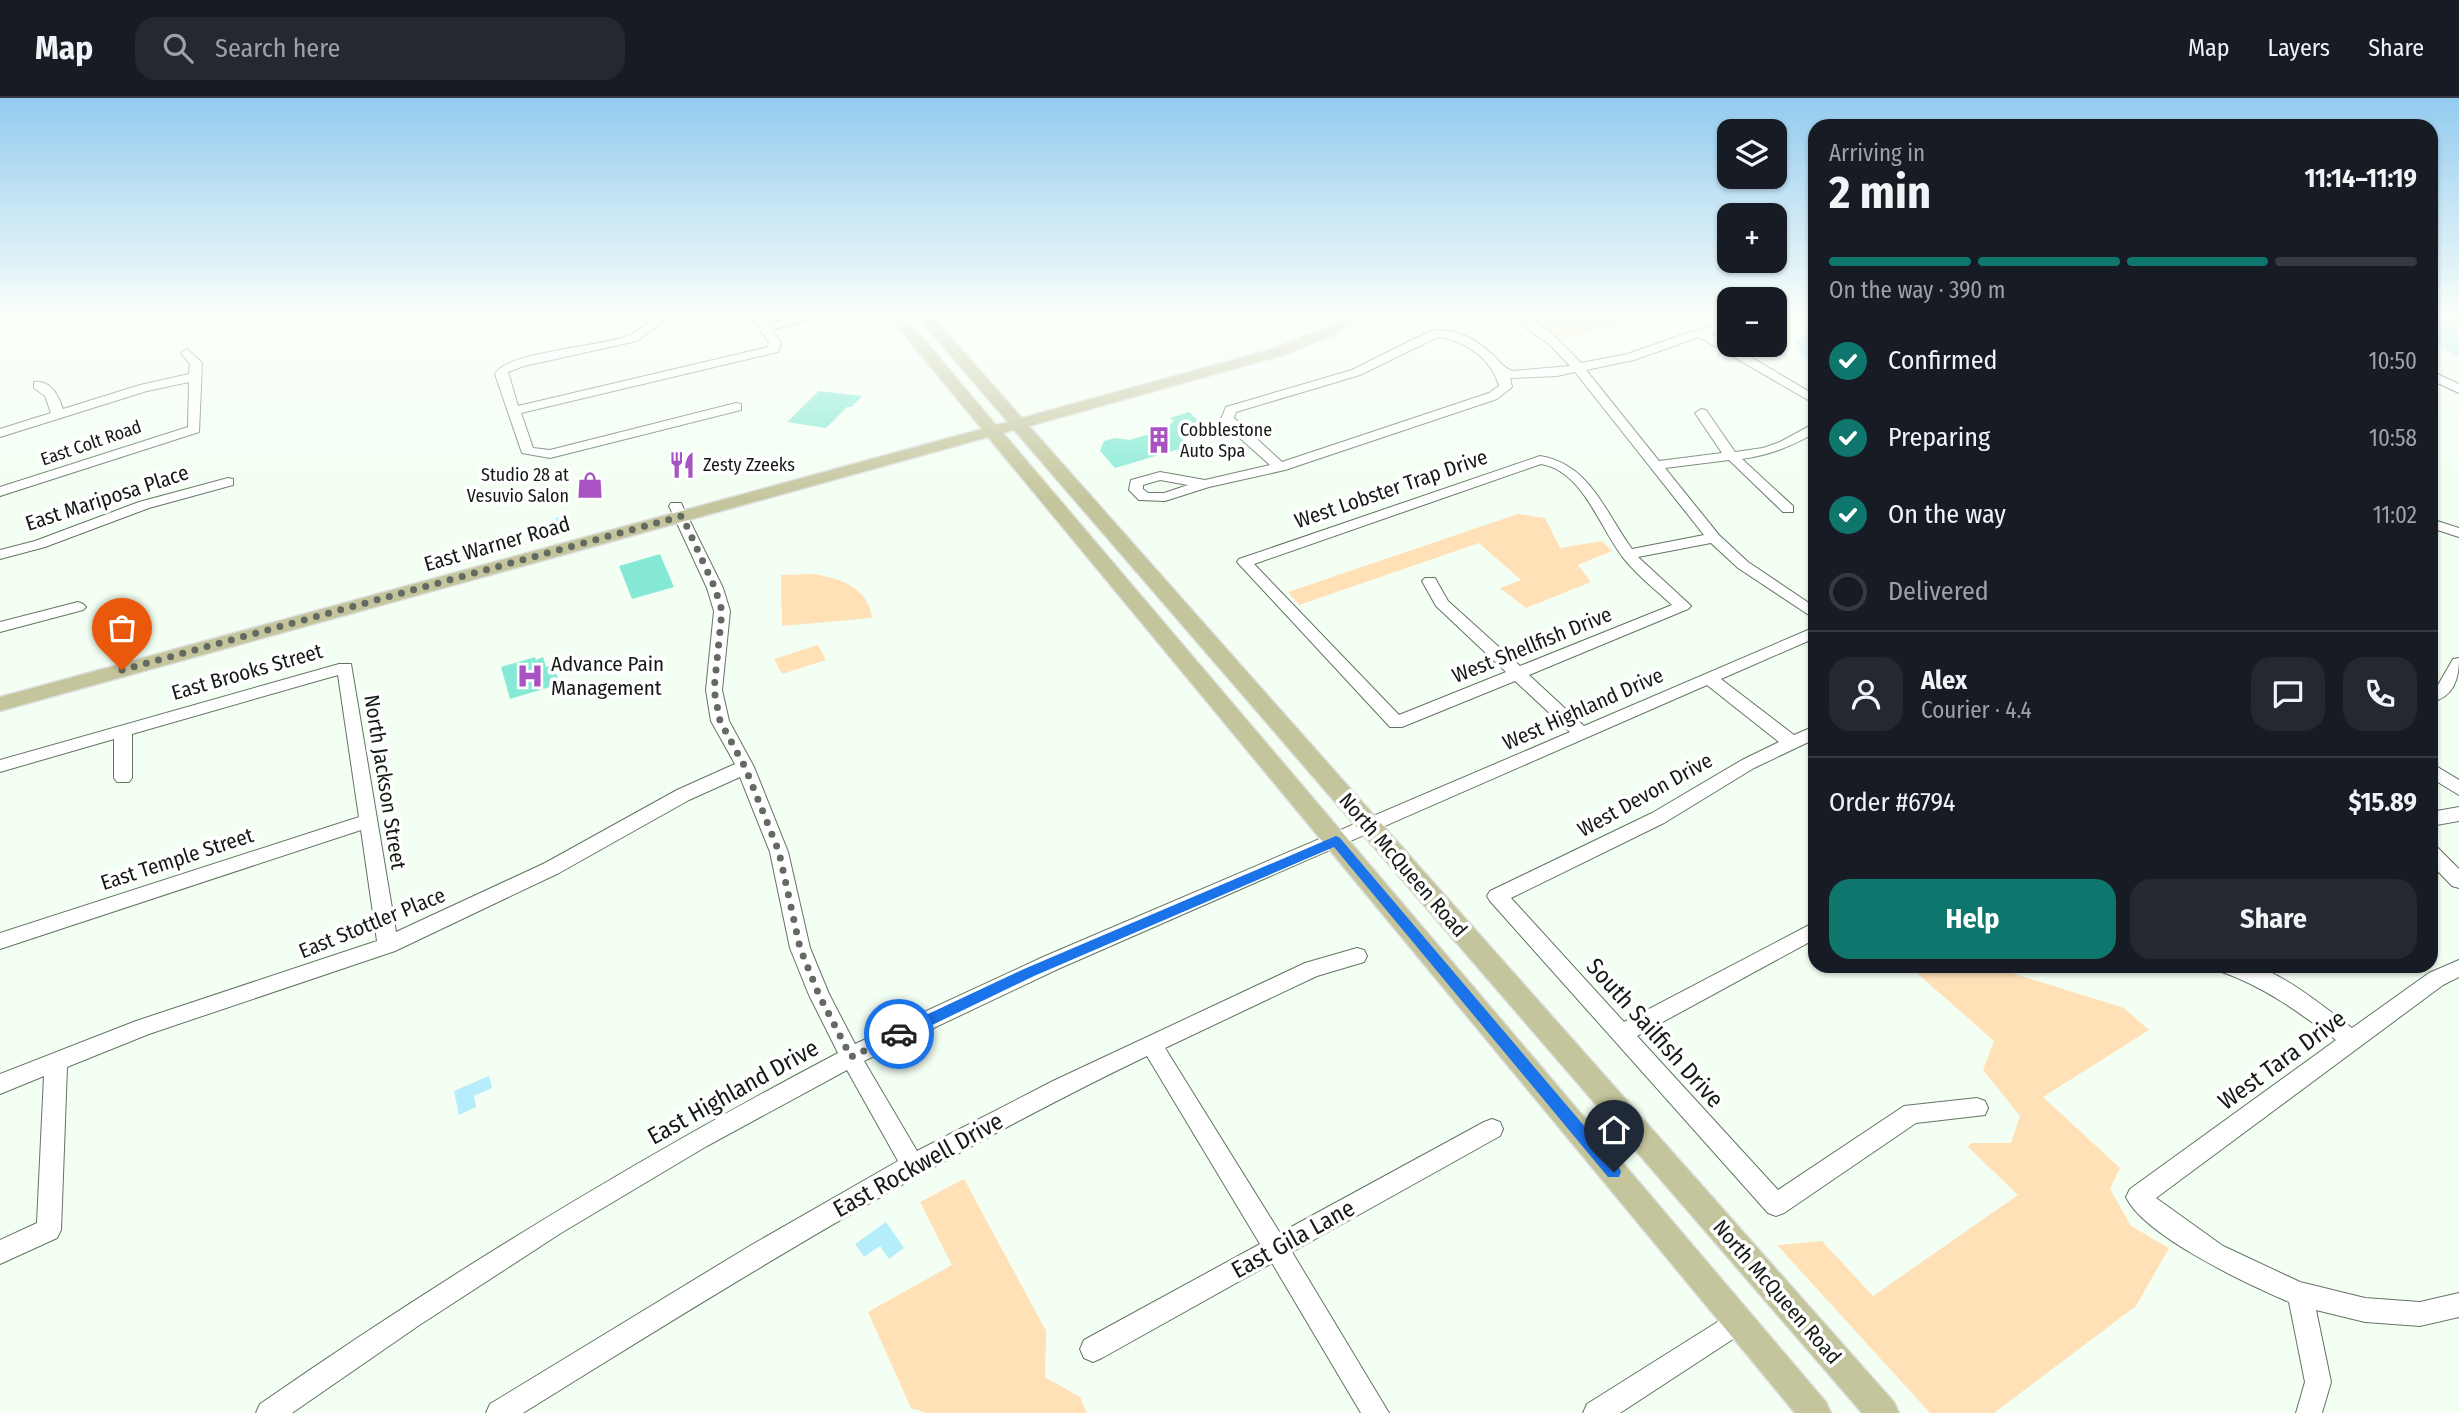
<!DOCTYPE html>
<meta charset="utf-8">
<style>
:root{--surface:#171b24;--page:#242831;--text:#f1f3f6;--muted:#9ea1a6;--line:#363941;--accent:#0f766e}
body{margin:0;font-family:"Fira Sans Condensed",sans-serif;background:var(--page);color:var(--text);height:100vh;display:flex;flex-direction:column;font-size:26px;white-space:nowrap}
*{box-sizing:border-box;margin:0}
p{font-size:23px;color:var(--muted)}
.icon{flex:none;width:38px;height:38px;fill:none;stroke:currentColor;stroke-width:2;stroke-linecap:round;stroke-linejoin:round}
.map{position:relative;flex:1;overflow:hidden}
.drawer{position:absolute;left:1808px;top:21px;width:630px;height:854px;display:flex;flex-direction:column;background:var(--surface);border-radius:21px;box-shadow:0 2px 5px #0004}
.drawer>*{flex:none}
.controls{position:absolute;left:1717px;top:21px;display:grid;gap:14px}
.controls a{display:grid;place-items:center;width:70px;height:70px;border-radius:14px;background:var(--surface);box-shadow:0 2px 5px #0004;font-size:35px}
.pin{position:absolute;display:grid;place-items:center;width:60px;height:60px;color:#fff;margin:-72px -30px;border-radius:50% 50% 50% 0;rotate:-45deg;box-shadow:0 0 7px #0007}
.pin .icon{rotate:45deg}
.courier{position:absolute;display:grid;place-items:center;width:70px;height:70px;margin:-35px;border:5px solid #1a73e8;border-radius:50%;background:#fff;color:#222;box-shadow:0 2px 9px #0007}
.summary em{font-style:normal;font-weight:700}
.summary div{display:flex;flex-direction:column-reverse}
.summary{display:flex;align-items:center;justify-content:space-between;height:119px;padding:0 21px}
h1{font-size:46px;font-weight:700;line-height:52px}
.bar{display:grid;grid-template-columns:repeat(4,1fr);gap:10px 7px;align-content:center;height:84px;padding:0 21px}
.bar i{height:9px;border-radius:5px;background:var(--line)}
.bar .current{background:var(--accent)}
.bar p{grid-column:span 4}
.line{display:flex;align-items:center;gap:18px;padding:0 21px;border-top:2px solid var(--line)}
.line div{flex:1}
.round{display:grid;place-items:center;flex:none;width:74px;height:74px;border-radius:21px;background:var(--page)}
ol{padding:0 21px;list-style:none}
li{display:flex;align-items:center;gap:21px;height:77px}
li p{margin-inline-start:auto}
li .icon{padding:7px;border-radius:50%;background:var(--accent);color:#fff;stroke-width:4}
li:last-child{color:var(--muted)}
li i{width:38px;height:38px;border:4px solid var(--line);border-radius:50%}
.button{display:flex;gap:14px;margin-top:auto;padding:14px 21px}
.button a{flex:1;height:80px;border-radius:21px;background:var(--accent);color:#fff;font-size:28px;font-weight:700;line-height:80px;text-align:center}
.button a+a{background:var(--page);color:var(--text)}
header{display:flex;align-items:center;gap:42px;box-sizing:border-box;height:98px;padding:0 35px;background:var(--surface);border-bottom:2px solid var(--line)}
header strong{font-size:33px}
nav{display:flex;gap:38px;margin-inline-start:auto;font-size:24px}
.search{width:490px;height:63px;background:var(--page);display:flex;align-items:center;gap:18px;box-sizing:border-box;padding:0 24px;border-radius:21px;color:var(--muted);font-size:26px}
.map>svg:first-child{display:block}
</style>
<header>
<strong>Map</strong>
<div class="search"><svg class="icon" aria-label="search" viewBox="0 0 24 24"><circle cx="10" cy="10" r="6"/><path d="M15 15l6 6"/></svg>Search here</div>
<nav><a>Map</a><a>Layers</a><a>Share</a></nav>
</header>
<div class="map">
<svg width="2459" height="1315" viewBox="0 0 2459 1315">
<rect width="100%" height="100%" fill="#f3fff3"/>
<path fill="#ffe0b7" d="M1527 218H1643L1563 242Z
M1518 416 1545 420 1560 450 1602 443 1612 453 1578 467 1591 484 1526 510 1500 490 1521 482 1479 445 1299 507 1288 494Z
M813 476C840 480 868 489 872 520L782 528 781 477Z
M818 547 826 562 782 576 774 561Z
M1909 868H1999V871L2124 910 2149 932 2043 999 2120 1070 2110 1091 2131 1128 2169 1150 2136 1208 1994 1315H1930L1777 1147 1822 1143 1873 1198 2018 1097 1968 1049 1971 1045H2011L2020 1018 1983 972 1994 943Z
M964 1081 1046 1233 1045 1279 1080 1299 1087 1315H927L911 1310 868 1214 952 1167 920 1104Z"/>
<path fill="#b5edfa" d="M2431 218H2448L2449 223 2459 235V259L2431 243Z
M1815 232V266L1803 259 1795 247 1803 237Z
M489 978 492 990 474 998 476 1009 459 1017 454 993Z
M886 1124 904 1150 889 1161 880 1148 864 1159 855 1146Z"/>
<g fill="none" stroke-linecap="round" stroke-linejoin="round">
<path stroke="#b5edfa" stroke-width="3.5" d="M558 421 561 432"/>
</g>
<path fill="#86e9d5" d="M819 293 862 298 851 309H847L826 330 787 324Z
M1189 314 1209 333 1182 341 1189 348 1115 370 1100 353 1104 343 1115 340 1130 342 1153 335 1156 338 1174 323 1170 320Z
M660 456 674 489 632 501 619 468Z
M535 559 536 562 543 559 546 569 553 567 560 586 510 601 501 569Z"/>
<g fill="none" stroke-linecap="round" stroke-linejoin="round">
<defs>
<path id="minor" d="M657 218H671L637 243 524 268 508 274 518 308 768 249 769 245 751 218H763L768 226 799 218H821L772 232 781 245 778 254 521 315 533 350 550 352 736 305 741 306V312L550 360 522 355 495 276C507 253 603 249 630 237 639 233 648 224 657 218Z
M1509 218C1539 218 1562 245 1581 265L1627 256 1729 221V229L1710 235 1815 297V306L1699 239 1634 262 1586 272 1659 363 1722 355 1695 315 1701 311 1706 312 1735 354 1763 350 1780 344 1815 325V335C1790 349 1770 357 1742 361L1793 408V414H1783L1729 362 1665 370 1719 437 1748 464 1815 509V521L1738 470 1711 445 1638 459 1688 505 1691 508 1688 511 1529 577 1584 628 1815 529V540L1721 581 1794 637 1815 628V641L1754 670 1664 725 1511 800 1624 924 1815 824V841L1637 938 1778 1092 1904 1008 1977 1000 1985 1003 1988 1010 1985 1017 1916 1025 1784 1115 1776 1118 1768 1115 1490 803 1487 798 1490 793 1652 715 1742 662 1779 644 1707 587 1058 871 864 963 917 1053 1053 983 1305 865 1357 850 1364 852 1367 858 1364 864 1317 878 1165 950 1280 1135 1484 1024 1492 1021 1500 1024 1503 1031 1500 1038 1292 1154 1389 1315H1361L1272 1165 1102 1260 1093 1264 1084 1260 1080 1251 1084 1242 1260 1146 1147 958C931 1062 727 1188 523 1315H486L490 1306 748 1149 898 1063 847 972 707 1048 561 1135 418 1228 292 1315H256L260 1306C446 1177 638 1060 838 955L809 897 790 850 770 754 740 679 689 702 559 775 395 853 149 936 67 969 61 1132 57 1140 0 1166V1142L37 1125 44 978 0 996V976L136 923 377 843 361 732 0 851V835L359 719 338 577 132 636V680L129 684H117L114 680V641L0 674V662L339 566H351L396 834 545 765 677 692 735 666 711 623 706 592 714 513 707 490 669 408 671 405H681L723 490 730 513 722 592 729 623 754 669 788 754 810 850 829 896 855 946 1043 859 1570 634 1515 583 1402 629H1390L1237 464 1239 461 1540 358C1590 366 1605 414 1632 451L1704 437 1575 274 1557 278 1510 280 1512 289 1497 301 1285 372 1209 389 1165 403 1139 402 1129 392 1131 382 1160 374 1205 382 1270 367 1222 324 1221 321 1226 309 1352 272 1430 233C1452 228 1476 241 1492 256 1500 263 1503 270 1513 273L1570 268 1549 246ZM1438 239C1465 242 1492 261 1499 288L1489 295 1282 364 1234 320 1236 314 1360 277ZM1541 366C1584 373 1600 432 1625 462 1639 479 1656 492 1672 507L1520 568 1448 503 1435 480H1425L1422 483 1436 508 1506 574 1399 617 1254 466ZM1160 382 1188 387 1164 395H1148L1143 391V387Z
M187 251 202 265 199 334 0 398V389L188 329 189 284 147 293 0 339V331L51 315 45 298 34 290V284C51 282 58 297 63 311L140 287 189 276 190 266 181 255Z
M2431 273 2459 286V295L2431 282Z
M228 380 233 381V387L149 410 45 449 0 461V452L35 443 139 404Z
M2431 421 2459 430V439L2431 430Z
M78 504 83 506 86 509 83 512 0 534V524Z
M2459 560C2459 581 2454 599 2431 604V592L2438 587 2453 561Z
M2431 665 2459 682V697L2431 680Z
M2459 709V723L2431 728V714Z
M2431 748 2438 750 2459 771V790L2452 788 2431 766Z
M2459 862V879L2443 887 2156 1100 2223 1148 2300 1184 2365 1200 2420 1204 2459 1195V1219L2420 1228 2365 1224 2316 1212 2331 1284 2322 1315H2296L2305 1284 2289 1204C2249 1187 2144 1138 2126 1099L2130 1091 2336 942C2300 915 2265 889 2222 874L2219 868C2229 868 2242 866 2253 868 2282 874 2328 912 2352 930L2429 875Z
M1738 1211 1747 1214 1751 1223 1747 1232 1620 1315H1583L1587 1306Z"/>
<path id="major" d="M889 218H904L996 327 1008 324 917 218H932L1022 320 1273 251 1326 230 1346 218H1363L1336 236 1283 257 1029 328 1894 1304 1899 1315H1862L1014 332 1003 335 1826 1304 1831 1315H1795L988 339 0 613V599L982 331Z"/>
</defs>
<use href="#minor" stroke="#647463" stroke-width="2"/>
<use href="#major" stroke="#dedfde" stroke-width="3"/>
<use href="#minor" fill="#fff" fill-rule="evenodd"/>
<use href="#major" fill="#c5c59d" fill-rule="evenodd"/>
</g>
<linearGradient id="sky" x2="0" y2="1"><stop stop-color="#93cbef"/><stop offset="0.54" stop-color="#fafffa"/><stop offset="1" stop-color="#fafffa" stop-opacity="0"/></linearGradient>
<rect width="2459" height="402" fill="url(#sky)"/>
<path fill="#1a73e8" d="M1336 738 1340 740 1619 1069 1621 1074 1619 1079H1608L1334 749 1034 878 903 941H894L892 936 894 932 1024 871Z"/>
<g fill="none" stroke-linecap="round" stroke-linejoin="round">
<path stroke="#626a62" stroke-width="7" stroke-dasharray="0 12.6" d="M122 572 682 418 715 490 722 513 714 592 720 623 745 669 779 754 800 850 819 897 851 959 899 936"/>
</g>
<defs>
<symbol id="building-bare" viewBox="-9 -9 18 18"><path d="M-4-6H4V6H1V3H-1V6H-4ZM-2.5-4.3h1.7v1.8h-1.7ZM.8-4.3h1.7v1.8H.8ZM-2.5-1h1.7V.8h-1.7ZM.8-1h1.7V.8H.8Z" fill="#a853c1" stroke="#fff" stroke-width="2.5" paint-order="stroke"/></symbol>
<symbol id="restaurant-bare" viewBox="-9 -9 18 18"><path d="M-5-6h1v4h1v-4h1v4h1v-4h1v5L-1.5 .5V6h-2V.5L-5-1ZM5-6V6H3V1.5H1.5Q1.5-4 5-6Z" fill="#a853c1" stroke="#fff" stroke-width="2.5" paint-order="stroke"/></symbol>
<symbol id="shop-bare" viewBox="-9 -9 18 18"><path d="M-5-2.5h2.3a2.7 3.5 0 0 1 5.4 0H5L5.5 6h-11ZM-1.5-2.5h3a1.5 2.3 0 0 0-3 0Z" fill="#a853c1" stroke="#fff" stroke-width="2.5" paint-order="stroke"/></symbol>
<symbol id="hospital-bare" viewBox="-9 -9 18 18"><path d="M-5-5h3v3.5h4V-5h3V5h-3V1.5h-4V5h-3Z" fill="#a853c1" stroke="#fff" stroke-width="2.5" paint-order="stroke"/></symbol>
</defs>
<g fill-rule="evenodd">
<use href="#building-bare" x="1140" y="323" width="38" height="38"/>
<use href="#restaurant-bare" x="663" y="348" width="38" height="38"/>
<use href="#shop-bare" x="571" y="368" width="38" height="38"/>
<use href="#hospital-bare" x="511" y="559" width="38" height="38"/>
</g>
<g text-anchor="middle" stroke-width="7" stroke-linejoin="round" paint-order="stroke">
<g font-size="18" fill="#141a14" stroke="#fff" text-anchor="start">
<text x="1180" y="338">Cobblestone<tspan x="1180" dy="21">Auto Spa</tspan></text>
<text x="703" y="373">Zesty Zzeeks</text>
<text x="569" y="383" text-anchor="end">Studio 28 at<tspan x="569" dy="21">Vesuvio Salon</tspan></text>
</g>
<g font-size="18" fill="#141a14" stroke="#fff">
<text transform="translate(91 345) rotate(-19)" y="6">East Colt Road</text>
</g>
<g font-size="21" fill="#141a14" stroke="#fff">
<text transform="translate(1391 391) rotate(-19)" y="7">West Lobster Trap Drive</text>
<text transform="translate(107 400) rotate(-18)" y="7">East Mariposa Place</text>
<text transform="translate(497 446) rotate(-16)" y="7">East Warner Road</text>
<text transform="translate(1532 547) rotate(-22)" y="7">West Shellfish Drive</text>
<text transform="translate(247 574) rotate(-16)" y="7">East Brooks Street</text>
<text transform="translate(1583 611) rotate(-24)" y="7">West Highland Drive</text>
<text transform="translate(385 684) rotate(81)" y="7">North Jackson Street</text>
<text transform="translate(1645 697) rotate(-29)" y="7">West Devon Drive</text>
<text transform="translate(177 761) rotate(-18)" y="7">East Temple Street</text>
<text transform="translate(1403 767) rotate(49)" y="7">North McQueen Road</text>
<text transform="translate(372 825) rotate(-22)" y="7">East Stottler Place</text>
<text transform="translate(1777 1194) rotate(49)" y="7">North McQueen Road</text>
</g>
<g font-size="21" fill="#141a14" stroke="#fff" text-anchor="start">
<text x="551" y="573">Advance Pain<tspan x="551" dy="24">Management</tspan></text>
</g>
<g font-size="24" fill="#141a14" stroke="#fff">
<text transform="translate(1655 935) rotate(48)" y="8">South Sailfish Drive</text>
<text transform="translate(2282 962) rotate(-36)" y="8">West Tara Drive</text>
<text transform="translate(733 994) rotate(-29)" y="8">East Highland Drive</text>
<text transform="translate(918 1067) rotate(-29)" y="8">East Rockwell Drive</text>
<text transform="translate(1293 1141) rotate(-29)" y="8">East Gila Lane</text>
</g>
</g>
</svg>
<div class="controls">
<a><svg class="icon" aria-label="layers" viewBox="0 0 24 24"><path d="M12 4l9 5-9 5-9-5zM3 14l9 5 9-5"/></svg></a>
<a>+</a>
<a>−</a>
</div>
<div class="pin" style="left:122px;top:572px;background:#ea580c"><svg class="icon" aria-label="bag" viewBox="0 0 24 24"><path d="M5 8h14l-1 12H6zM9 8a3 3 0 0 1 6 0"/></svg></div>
<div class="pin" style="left:1614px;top:1074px;background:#1f2937"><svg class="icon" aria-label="home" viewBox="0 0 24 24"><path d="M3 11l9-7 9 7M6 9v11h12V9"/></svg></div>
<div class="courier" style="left:899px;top:936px"><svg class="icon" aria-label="car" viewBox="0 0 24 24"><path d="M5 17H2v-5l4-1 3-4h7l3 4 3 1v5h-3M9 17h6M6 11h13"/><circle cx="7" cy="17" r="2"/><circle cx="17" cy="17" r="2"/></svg></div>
<section class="drawer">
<div class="summary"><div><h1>2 min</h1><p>Arriving in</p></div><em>11:14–11:19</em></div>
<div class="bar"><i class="current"></i><i class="current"></i><i class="current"></i><i></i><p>On the way · 390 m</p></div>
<ol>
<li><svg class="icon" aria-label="check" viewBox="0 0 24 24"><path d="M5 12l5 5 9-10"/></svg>Confirmed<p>10:50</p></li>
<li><svg class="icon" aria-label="check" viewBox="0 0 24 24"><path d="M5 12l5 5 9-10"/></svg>Preparing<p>10:58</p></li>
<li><svg class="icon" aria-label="check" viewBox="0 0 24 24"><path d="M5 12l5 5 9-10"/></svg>On the way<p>11:02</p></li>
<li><i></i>Delivered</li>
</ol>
<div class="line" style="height:126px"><a class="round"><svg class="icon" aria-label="person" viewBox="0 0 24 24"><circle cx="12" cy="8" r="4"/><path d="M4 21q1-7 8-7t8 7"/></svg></a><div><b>Alex</b><p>Courier · 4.4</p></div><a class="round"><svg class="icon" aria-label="chat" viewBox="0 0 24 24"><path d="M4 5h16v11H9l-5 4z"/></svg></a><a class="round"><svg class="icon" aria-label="phone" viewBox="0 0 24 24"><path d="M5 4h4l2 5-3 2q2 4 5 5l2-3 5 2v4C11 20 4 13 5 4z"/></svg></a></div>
<div class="line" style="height:91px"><div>Order #6794</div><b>$15.89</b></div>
<div class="button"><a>Help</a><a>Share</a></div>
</section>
</div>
